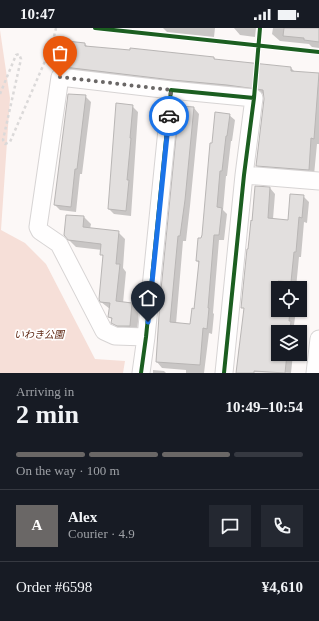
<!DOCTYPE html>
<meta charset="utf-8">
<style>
:root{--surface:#171b24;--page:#242831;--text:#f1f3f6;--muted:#9ea1a6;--line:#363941;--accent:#6a6766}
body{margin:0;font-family:"Times New Roman","Noto Sans JP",serif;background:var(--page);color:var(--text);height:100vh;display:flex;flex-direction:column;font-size:15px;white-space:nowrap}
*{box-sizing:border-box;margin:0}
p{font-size:13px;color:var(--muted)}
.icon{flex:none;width:22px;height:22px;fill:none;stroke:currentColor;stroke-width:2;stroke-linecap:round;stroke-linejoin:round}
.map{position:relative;height:345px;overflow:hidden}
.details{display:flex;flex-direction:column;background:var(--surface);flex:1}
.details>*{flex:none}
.fabs{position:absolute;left:271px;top:253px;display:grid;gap:8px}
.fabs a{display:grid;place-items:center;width:36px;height:36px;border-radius:0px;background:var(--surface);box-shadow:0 1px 3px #0004;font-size:20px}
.pin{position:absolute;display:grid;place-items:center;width:34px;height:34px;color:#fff;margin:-41px -17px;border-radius:50% 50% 50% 0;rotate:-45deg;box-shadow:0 0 4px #0007}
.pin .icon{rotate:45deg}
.courier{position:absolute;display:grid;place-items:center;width:40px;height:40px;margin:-20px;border:3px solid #1a73e8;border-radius:50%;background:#fff;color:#222;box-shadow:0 1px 5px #0007}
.summary em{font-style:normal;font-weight:600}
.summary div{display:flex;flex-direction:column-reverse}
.summary{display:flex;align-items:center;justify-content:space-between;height:68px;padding:0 16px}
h1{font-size:26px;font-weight:600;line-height:30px}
.bar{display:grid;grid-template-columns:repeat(4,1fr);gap:6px 4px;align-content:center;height:48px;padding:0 16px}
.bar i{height:5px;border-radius:3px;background:var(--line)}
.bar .active{background:var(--accent)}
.bar p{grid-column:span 4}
.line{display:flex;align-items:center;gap:10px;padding:0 16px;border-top:1px solid var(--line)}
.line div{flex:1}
.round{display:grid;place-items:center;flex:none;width:42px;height:42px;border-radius:0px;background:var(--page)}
.status{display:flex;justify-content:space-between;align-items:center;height:28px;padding:0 20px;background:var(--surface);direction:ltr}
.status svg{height:11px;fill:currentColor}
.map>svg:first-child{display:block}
</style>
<div class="status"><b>10:47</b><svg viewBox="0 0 49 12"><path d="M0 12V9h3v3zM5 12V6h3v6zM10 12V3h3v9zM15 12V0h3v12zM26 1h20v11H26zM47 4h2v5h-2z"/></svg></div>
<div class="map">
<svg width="319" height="345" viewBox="0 0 319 345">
<rect width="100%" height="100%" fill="#fcf8f7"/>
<path fill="#f6dfd8" d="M0 2 10 70 1 202 25 215 46 236 95 331 125 333 123 345H0Z"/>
<path fill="#0003" d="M163 0H215L214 9 167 4Z
M234 0H256L255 9 240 7Z
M273 0H319V20L312 19 309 16 280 13 272 6Z
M85 16 88 19 131 23V21L214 30 216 32 291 40 295 44 319 46V116H317L314 147 263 143 257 138 265 66 71 45 65 39Z
M85 68 91 74 82 146H80L76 184 60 182 55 177Z
M132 78 138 84 131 188 114 186 109 181Z
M194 80 199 86 190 178 186 213H183L176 296 191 297 195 282 199 235 197 233 203 208 213 116 229 87 235 92 232 113H231L227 148H226L223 182 227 186 224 212H219L213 285 214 286 212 306 209 305 204 345H186V342L162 340 157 334 161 272Z
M256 159 270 160 275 166 273 191 289 193 303 168 309 174 307 195 304 194 301 229H299L296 260H278V282H296L294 297 296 299V304H278V326H293L291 345 237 344 239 319H241L245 281 242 279Z
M84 189 91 196 90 201 118 204 125 211 123 240 126 244 123 275H132L139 282 137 305 120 302 113 295V292L109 289 110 281 101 274 104 229 101 226 102 222 76 219 69 212Z
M153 342 164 343 166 345H153Z"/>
<path fill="#e2dfde" stroke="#b9b6b5" d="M284 0H319V14L304 12V10L283 8Z
M67 13 85 15V18L130 22V20L214 29V31L291 39V43L319 45 314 111 311 110 309 142 256 138 264 71 263 62 227 57 172 52 64 39Z
M68 66 86 67 77 141H75L71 179 54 177Z
M116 75 133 77 130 110H131L127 152H129L126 183 108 181Z
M179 78 194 79 185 172 180 208H178L170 294 190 296 192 280 194 281 199 233H196L198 210H201L202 207 210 115H212L215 84 230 86 227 108H226L222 143H220L217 179 222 180 219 207H214L208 280H209L207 301 203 300 200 337 156 334 160 272Z
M255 158 270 159 268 190 288 192 290 166 304 167 302 190 299 189 296 224H294L291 254 278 253V282H290L289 293H291L290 304H278V326H287L285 345 254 343V345H236L244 280H241L247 221H248L251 192 252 193Z
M66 187 84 188 83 199 119 203 116 236H120L116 273 132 275 130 298H117L111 295 112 290 108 289 110 275 100 274 99 271 103 227H100L101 216 68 212 64 207Z"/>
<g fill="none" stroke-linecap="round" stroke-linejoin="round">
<defs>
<path id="minor" d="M244 147 319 153
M146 309 115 308 104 303 59 216 40 203 38 199 60 49 171 62
M141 345 146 309 171 62 254 70 244 147 224 345
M315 345 319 311"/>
</defs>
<use href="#minor" stroke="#d7d4d4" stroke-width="19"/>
<path stroke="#dbd9d9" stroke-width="2.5" stroke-dasharray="3 3" stroke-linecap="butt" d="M0 66 16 27 19 26 21 31 3 112 5 116 10 114 52 17 56 0"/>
<use href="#minor" stroke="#fffefe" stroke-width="17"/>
<defs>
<path id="cycleway" d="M95 0 319 24
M254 70 260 0
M141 345 146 309 171 62 254 70 244 147 224 345"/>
</defs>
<use href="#cycleway" stroke="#fff" stroke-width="6"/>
<use href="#cycleway" stroke="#1b5e20" stroke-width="4"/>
</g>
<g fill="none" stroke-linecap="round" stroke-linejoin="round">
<path stroke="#6a6766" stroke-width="4" stroke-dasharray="0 7.2" d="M60 49 171 62 169 88"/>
<path stroke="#1a73e8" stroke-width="5" d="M148 294 169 88"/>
</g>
<g text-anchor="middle" stroke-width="3.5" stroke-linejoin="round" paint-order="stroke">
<g font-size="10" font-style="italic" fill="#5f2915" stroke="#fff">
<text x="39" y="310">いわき公園</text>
</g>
</g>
</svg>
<div class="fabs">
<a><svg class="icon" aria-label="locate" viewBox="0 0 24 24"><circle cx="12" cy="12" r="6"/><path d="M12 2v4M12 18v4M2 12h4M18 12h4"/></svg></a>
<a><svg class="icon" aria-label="layers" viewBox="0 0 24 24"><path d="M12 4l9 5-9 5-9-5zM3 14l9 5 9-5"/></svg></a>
</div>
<div class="pin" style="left:60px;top:49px;background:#ea580c"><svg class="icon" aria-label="bag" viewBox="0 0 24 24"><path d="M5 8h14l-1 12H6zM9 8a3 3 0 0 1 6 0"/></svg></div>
<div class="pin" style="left:148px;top:294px;background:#1f2937"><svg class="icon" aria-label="home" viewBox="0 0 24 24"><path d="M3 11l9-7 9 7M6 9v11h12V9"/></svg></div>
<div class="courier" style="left:169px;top:88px"><svg class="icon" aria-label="car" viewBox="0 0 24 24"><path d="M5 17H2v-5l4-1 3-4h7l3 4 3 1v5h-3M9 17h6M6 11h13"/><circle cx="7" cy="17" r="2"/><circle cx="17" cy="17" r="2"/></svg></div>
</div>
<section class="details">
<div class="summary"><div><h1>2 min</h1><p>Arriving in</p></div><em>10:49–10:54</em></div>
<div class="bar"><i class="active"></i><i class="active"></i><i class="active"></i><i></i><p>On the way · 100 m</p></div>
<div class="line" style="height:72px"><b class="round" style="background:var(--accent);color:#fff">A</b><div><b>Alex</b><p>Courier · 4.9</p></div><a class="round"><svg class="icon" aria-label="chat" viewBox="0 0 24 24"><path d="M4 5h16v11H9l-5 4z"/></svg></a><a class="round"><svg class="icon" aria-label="phone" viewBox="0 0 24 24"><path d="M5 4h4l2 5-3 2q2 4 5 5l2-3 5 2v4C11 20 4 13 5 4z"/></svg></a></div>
<div class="line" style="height:52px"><div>Order #6598</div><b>¥4,610</b></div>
</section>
